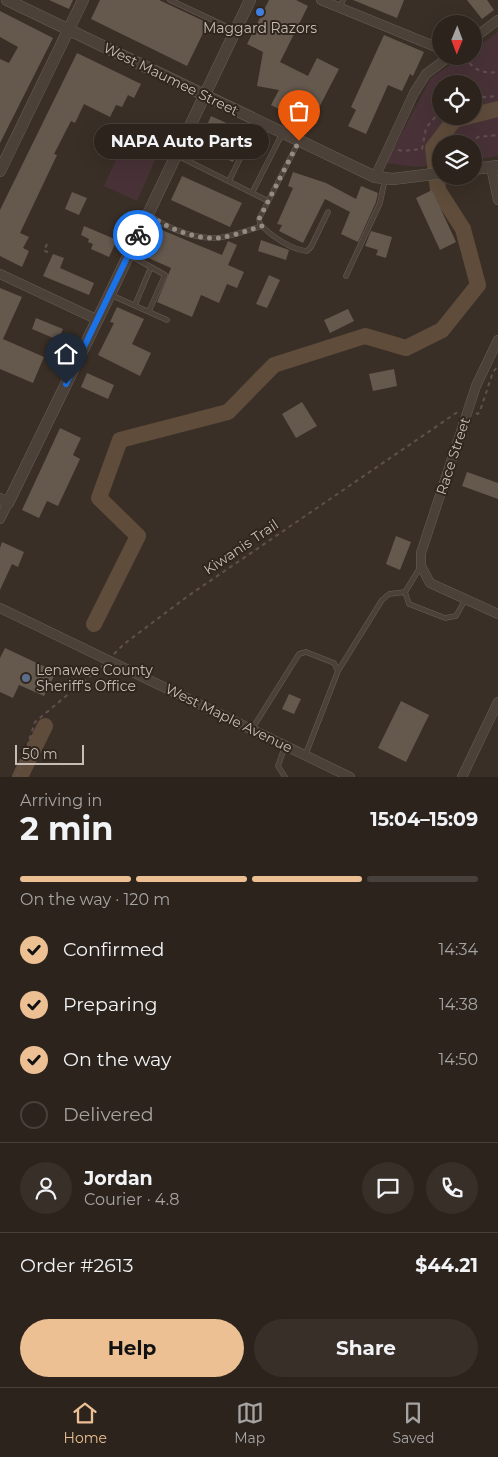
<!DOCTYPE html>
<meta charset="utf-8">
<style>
:root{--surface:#2c231c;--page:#382f29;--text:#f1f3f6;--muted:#a6a4a3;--line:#48403b;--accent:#edc093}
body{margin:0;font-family:Montserrat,sans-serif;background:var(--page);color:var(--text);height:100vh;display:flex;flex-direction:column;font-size:19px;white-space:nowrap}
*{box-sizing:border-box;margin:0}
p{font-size:16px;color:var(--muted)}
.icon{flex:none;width:28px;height:28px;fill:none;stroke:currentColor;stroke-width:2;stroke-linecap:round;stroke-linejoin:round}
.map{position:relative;height:777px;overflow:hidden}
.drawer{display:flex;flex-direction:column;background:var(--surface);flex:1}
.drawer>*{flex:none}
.needle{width:32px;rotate:181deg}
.buttons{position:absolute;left:432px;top:15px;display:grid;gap:10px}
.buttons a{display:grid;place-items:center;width:50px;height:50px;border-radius:50%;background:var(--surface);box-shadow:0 5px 20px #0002,0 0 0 1px var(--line);font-size:25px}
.scale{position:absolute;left:15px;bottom:12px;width:69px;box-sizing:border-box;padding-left:5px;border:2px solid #c6bdb5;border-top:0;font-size:14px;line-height:18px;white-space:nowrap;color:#c6bdb5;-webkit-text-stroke:4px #30261e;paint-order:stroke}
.pin{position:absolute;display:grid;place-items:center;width:42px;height:42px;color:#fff;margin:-51px -21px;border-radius:50% 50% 50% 0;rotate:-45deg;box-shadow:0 0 5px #0007}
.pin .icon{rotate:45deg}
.courier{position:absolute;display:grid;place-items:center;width:50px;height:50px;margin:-25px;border:4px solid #1a73e8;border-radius:50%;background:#fff;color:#222;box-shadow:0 1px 6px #0007}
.bubble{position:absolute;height:35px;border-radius:18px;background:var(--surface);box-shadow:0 5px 20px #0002,0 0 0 1px var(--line);font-size:16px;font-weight:700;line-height:35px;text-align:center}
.headline em{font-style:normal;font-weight:700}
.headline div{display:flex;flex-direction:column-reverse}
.headline{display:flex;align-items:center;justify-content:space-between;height:85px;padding:0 20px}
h1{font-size:32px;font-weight:700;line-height:38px}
.bar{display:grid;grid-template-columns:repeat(4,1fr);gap:8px 5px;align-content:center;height:60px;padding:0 20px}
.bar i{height:6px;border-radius:4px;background:var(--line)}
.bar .active{background:var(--accent)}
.bar p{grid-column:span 4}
.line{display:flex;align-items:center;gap:12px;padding:0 20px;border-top:1px solid var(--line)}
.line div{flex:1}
.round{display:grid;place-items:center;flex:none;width:52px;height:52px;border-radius:26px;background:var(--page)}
ol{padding:0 20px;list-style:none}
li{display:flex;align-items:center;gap:15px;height:55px}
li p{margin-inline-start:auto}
li .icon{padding:5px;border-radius:50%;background:var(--accent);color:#111;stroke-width:4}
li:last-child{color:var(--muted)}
li i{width:28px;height:28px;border:2px solid var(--line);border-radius:50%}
.primary-button{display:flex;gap:10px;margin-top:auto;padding:10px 20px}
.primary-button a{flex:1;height:58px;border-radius:30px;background:var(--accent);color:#111;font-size:20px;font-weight:700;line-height:58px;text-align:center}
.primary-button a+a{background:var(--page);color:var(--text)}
.tab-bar{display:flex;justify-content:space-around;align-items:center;height:70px;border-top:1px solid var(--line);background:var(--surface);font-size:14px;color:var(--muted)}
.tab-bar a{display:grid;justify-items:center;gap:2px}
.tab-bar .active{color:var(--accent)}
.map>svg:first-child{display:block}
</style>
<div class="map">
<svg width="498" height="777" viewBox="0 0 498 777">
<rect width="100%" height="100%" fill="#3a2f26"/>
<path fill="#483237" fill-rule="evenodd" d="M498 32V156L474 160V144H441V164L417 167 386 163 431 78 463 56H474V49ZM441 84H474V116H441Z
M123 144 156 158 137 201 104 186Z"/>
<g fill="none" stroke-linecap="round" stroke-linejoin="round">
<path stroke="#5f4c3b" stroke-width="16" d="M474 115 498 109
M94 624 138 536 99 498 120 440 228 412 274 365 365 336 406 348 442 330 478 285 463 229 438 190 433 148 454 120 470 116
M20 777 45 726"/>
</g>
<path fill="#65594e" d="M49 0H73L69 9Z
M100 0H159L208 23 187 66 91 19Z
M269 0H296L308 6 280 62 308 76 317 58 339 69 310 125 271 105 279 90 257 86 263 52 247 44Z
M353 0H404L397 18Z
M467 0H487L494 10 482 19Z
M0 11 53 38 0 143V59L9 63 18 47 0 37Z
M384 35 424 52 413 76 410 74 402 91 388 85 366 134 348 126 356 110 351 107Z
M77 53 141 84 134 98 128 95 122 107 116 105 110 117 84 104 75 123 71 121 54 154 57 155 20 233 29 237 23 248 29 251 22 267 0 256V210Z
M211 116 246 132 233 162 198 146Z
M293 172 326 183 356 199 361 186 378 193 376 202 358 242 341 234 350 212 325 199 303 243 279 231 282 225 277 224 293 188 288 186Z
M182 176 242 203 230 227 171 200Z
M432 190 456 242 440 250 416 198Z
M72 192 87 198 79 215 65 209Z
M84 226 117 240 109 257 91 249 93 244 88 242 89 239 81 235Z
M157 228 222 255 228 241 237 245 228 265 244 272 237 288 227 284 219 303 201 295 192 317 157 302 171 268 144 256Z
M371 231 392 237 386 258 376 255 378 250 365 246Z
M261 240 289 250 286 260 258 251Z
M53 254 64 258 60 268 94 283 89 295 43 276Z
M269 275 280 280 267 308 256 304Z
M0 288 22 297 3 339 44 357 33 383 0 369Z
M117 307 144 319 132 344 151 353 140 376 98 355 114 323 110 322Z
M348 309 354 321 330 333 324 320Z
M36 318 63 329 58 340 32 329Z
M394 369 397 386 373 391 369 374Z
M87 373 114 385 108 399 81 387Z
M302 402 317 426 296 438 282 414Z
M60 428 81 438 73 455 80 459 58 506 47 501 39 518 22 510Z
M467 472 498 483V499L462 486Z
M396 536 411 542 400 570 386 564Z
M2 542 24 552 18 567 12 564 0 590V548Z
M5 648 56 672 44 696 19 685 13 698 0 692V658Z
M289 694 301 699 294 714 282 709Z
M401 701 429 715 406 762 378 748Z"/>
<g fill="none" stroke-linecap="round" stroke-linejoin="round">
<defs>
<path id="service" d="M170 0 234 30
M340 7 343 0
M299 141 259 219 260 224C270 235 291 250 307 251L311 247 328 212
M178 156 268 201
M229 181 258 122
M252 193 282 134
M148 214C165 227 191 238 213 238 226 239 248 230 262 226
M129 255 151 267 135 305
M346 276 380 203 385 179
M111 295 167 320
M149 311 165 275 151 267
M421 566 405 592 409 604 445 618 456 616 465 600
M338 671 382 600 389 594 405 592
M252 729 299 654 306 652 334 663 338 671 305 756
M285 746 278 766 285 777"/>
<path id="minor" d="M321 0 441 49
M474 38 498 20
M491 167 498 200
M375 177 414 93 426 74 450 56
M0 274 98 320
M498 340 476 386 421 553V566L430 583 498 614
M0 519 8 503
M0 608 350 777
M462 777 498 702"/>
<path id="tertiary" d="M7 0 375 177 393 179 441 173
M474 169 498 166
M0 171 83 0
M0 499 8 503 110 294 250 0"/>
</defs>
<use href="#service" stroke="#695f57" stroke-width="5.5"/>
<use href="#minor" stroke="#695f57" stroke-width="10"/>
<use href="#tertiary" stroke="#695f57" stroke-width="12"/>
<path stroke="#614f4f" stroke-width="2" stroke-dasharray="4 4" stroke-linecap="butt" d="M466 56C471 70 484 74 498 72
M474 98 498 96
M448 140 456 144
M470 144 478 137 498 135
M398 150 403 151 422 149 426 128 441 110
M47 244 44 251 48 252
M476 413 478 414 480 411 493 372 498 366
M114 654 124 644 188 596 459 411
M17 777 35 722 102 666"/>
<use href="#service" stroke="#4b4139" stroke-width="4.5"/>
<use href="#minor" stroke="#4b4139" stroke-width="9"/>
<use href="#tertiary" stroke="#4b4139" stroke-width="11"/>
</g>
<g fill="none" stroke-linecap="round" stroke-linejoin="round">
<path stroke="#958b83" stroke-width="5" stroke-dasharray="0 9" d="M138 235 148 214C165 227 191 238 213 238 225 239 249 230 262 226L259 219 299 141"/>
<path stroke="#1a73e8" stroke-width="6" d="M66 384 138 235"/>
</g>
<circle fill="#3f7fe0" stroke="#30261e" stroke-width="2" cx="260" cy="12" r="5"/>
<circle fill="#5c6f8a" stroke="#30261e" stroke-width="2" cx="26" cy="678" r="5"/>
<g text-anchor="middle" stroke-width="4" stroke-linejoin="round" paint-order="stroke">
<g font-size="14" fill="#c6bdb5" stroke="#30261e">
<text x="260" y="33">Maggard Razors</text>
<text x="36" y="675" text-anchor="start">Lenawee County<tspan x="36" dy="16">Sheriff's Office</tspan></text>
</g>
<g font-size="14" fill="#c6bdb5" stroke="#30261e">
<text transform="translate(171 79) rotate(26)" y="5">West Maumee Street</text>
<text transform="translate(453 456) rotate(-72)" y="5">Race Street</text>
<text transform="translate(241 547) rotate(-34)" y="5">Kiwanis Trail</text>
<text transform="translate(229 718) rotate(26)" y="5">West Maple Avenue</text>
</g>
</g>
</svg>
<div class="buttons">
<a><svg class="needle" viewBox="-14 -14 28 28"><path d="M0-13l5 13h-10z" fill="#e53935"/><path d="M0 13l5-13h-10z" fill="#a6a4a3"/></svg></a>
<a><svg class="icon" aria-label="locate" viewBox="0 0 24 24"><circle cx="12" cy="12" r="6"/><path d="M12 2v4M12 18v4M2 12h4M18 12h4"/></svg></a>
<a><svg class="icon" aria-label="layers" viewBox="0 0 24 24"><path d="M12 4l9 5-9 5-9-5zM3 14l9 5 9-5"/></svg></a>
</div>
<div class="scale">50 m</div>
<div class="pin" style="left:299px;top:141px;background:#ea580c"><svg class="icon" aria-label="bag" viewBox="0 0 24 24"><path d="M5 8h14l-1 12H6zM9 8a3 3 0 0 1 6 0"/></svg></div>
<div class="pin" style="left:66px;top:384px;background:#1f2937"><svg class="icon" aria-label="home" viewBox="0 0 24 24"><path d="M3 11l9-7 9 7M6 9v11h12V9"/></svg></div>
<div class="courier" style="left:138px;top:235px"><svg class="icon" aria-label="bike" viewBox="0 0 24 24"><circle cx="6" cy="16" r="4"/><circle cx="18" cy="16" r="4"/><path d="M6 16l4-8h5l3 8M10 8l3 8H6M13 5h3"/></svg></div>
<div class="bubble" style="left:94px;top:124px;width:175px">NAPA Auto Parts</div>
</div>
<section class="drawer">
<div class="headline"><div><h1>2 min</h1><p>Arriving in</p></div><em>15:04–15:09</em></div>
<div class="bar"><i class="active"></i><i class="active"></i><i class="active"></i><i></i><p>On the way · 120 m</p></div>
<ol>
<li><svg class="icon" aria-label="check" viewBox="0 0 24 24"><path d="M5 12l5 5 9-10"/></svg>Confirmed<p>14:34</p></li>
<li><svg class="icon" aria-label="check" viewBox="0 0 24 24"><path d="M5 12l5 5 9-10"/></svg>Preparing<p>14:38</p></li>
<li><svg class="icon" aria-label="check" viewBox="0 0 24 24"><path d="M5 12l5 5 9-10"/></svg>On the way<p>14:50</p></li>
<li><i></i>Delivered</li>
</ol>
<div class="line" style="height:90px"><a class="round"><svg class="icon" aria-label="person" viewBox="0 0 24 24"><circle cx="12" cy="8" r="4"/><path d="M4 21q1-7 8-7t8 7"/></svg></a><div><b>Jordan</b><p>Courier · 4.8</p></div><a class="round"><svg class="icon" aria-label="chat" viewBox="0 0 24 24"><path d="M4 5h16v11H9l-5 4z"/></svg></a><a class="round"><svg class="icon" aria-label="phone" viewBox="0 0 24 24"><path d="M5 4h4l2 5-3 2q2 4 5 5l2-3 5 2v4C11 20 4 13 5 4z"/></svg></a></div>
<div class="line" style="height:65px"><div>Order #2613</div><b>$44.21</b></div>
<div class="primary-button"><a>Help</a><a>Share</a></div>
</section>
<nav class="tab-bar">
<a class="active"><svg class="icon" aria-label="home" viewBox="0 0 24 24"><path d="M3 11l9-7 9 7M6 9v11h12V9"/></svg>Home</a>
<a><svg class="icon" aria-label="map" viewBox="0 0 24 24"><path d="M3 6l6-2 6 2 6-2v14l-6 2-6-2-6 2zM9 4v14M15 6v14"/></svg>Map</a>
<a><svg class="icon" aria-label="saved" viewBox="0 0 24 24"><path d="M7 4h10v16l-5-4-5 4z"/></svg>Saved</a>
</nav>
